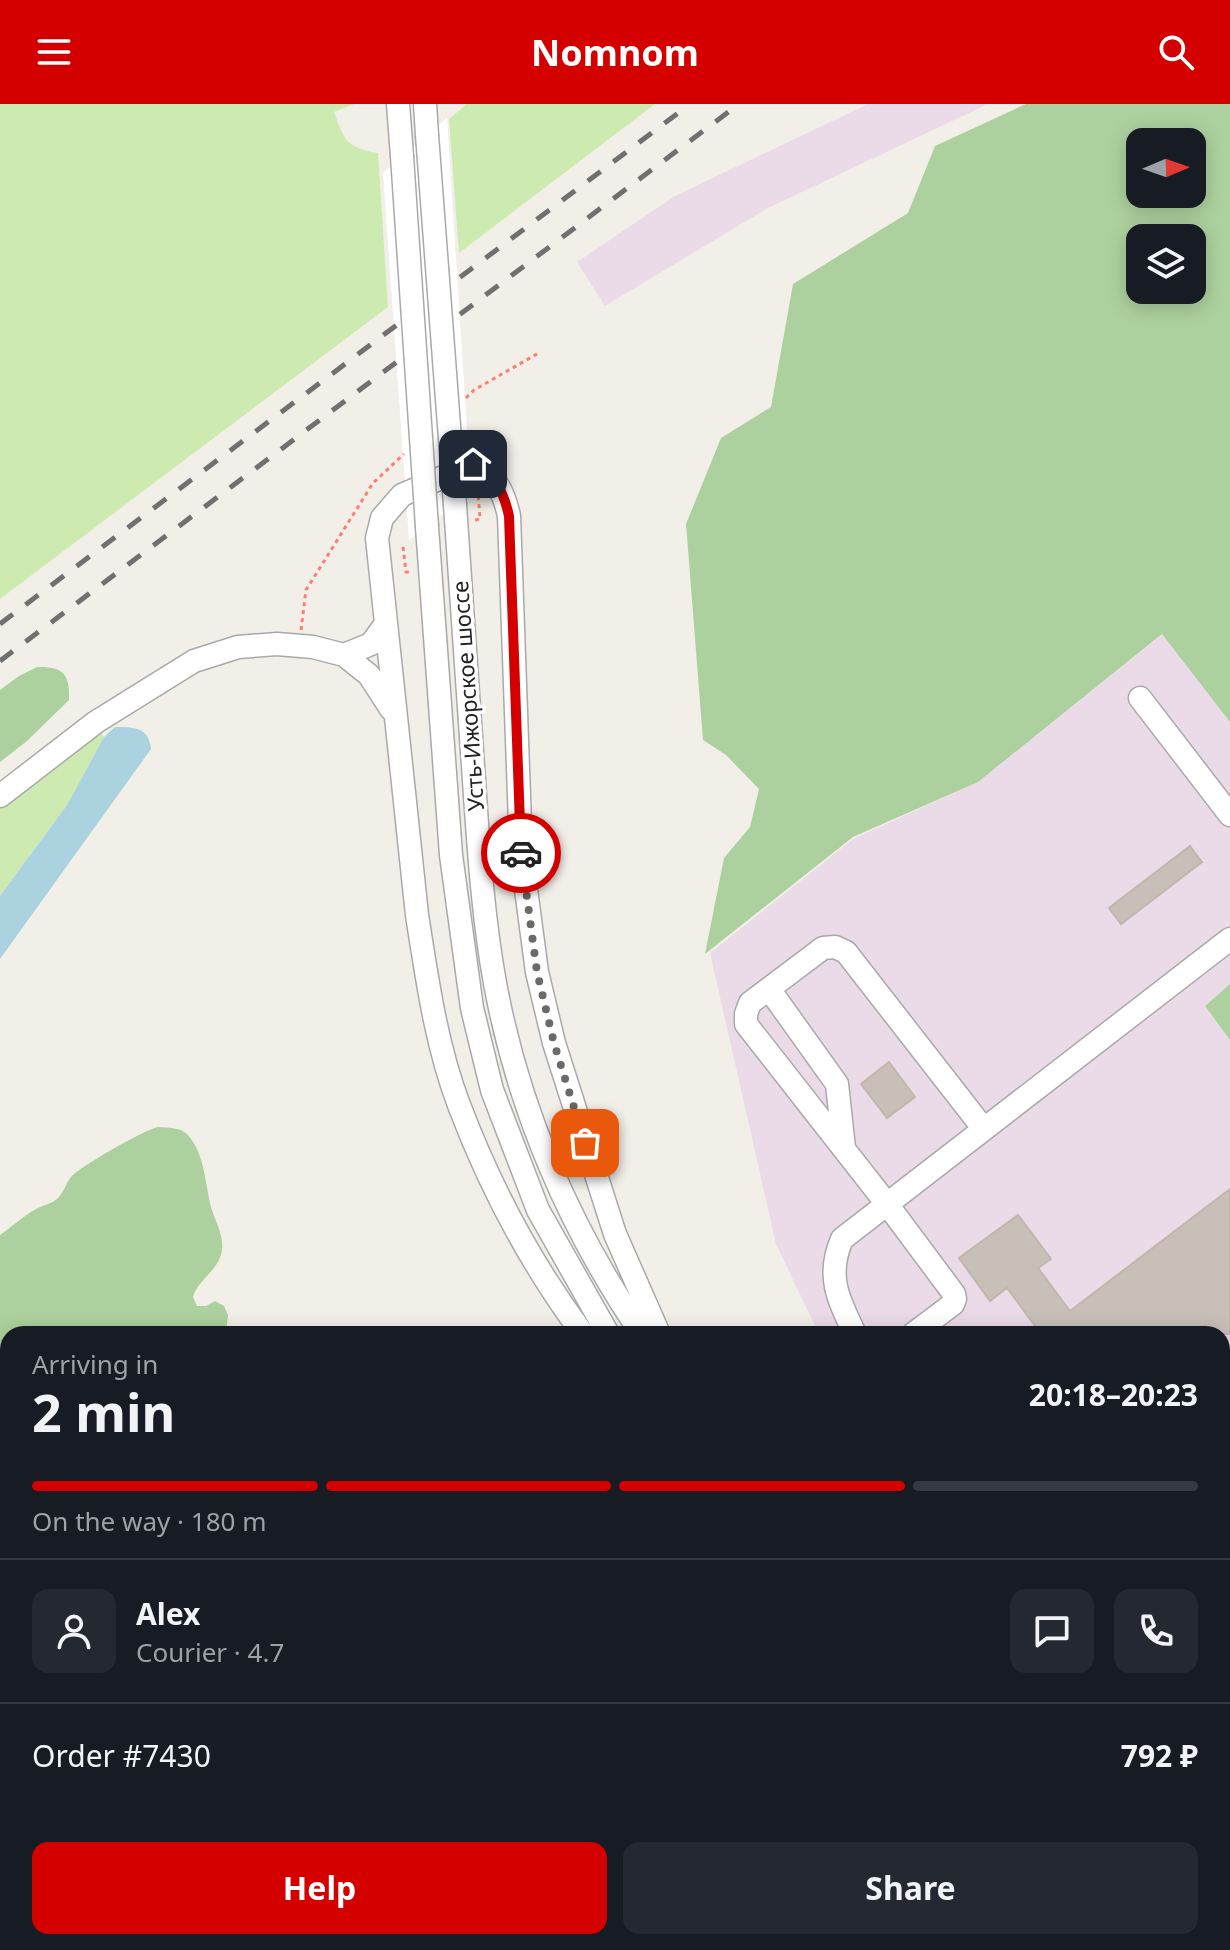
<!DOCTYPE html>
<meta charset="utf-8">
<style>
:root{--surface:#171b24;--page:#242831;--text:#f1f3f6;--muted:#9ea1a6;--line:#363941;--accent:#d40000}
body{margin:0;font-family:"Noto Sans",sans-serif;background:var(--page);color:var(--text);height:100vh;display:flex;flex-direction:column;font-size:30px;white-space:nowrap}
*{box-sizing:border-box;margin:0}
p{font-size:26px;color:var(--muted)}
.icon{flex:none;width:44px;height:44px;fill:none;stroke:currentColor;stroke-width:2;stroke-linecap:round;stroke-linejoin:round}
.map{position:relative;flex:1;overflow:hidden}
.panel{position:absolute;left:0px;top:1222px;width:1230px;height:624px;display:flex;flex-direction:column;background:var(--surface);border-radius:24px 24px 0 0;box-shadow:0 4px 20px #0003}
.panel>*{flex:none}
.needle{width:52px;rotate:88deg}
.controls{position:absolute;left:1126px;top:24px;display:grid;gap:16px}
.controls a{display:grid;place-items:center;width:80px;height:80px;border-radius:16px;background:var(--surface);box-shadow:0 4px 20px #0003;font-size:40px}
.pin{position:absolute;display:grid;place-items:center;width:68px;height:68px;color:#fff;margin:-34px;border-radius:16px;box-shadow:0 4px 12px #0006}
.courier{position:absolute;display:grid;place-items:center;width:80px;height:80px;margin:-40px;border:6px solid #d40000;border-radius:50%;background:#fff;color:#222;box-shadow:0 2px 10px #0007}
.headline em{font-style:normal;font-weight:700}
.headline div{display:flex;flex-direction:column-reverse}
.headline{display:flex;align-items:center;justify-content:space-between;height:136px;padding:0 32px}
h1{font-size:52px;font-weight:700;line-height:60px}
.bar{display:grid;grid-template-columns:repeat(4,1fr);gap:12px 8px;align-content:center;height:96px;padding:0 32px}
.bar i{height:10px;border-radius:6px;background:var(--line)}
.bar .active{background:var(--accent)}
.bar p{grid-column:span 4}
.line{display:flex;align-items:center;gap:20px;padding:0 32px;border-top:2px solid var(--line)}
.line div{flex:1}
.round{display:grid;place-items:center;flex:none;width:84px;height:84px;border-radius:16px;background:var(--page)}
.primary-button{display:flex;gap:16px;margin-top:auto;padding:16px 32px}
.primary-button a{flex:1;height:92px;border-radius:16px;background:var(--accent);color:#fff;font-size:32px;font-weight:700;line-height:92px;text-align:center}
.primary-button a+a{background:var(--page);color:var(--text)}
header{display:flex;justify-content:space-between;align-items:center;height:104px;padding:0 32px;background:var(--accent);color:#fff;font-size:36px;font-weight:700}
.map>svg:first-child{display:block}
</style>
<header><svg class="icon" aria-label="menu" viewBox="0 0 24 24"><path d="M4 6h16M4 12h16M4 18h16"/></svg>Nomnom<svg class="icon" aria-label="search" viewBox="0 0 24 24"><circle cx="10" cy="10" r="6"/><path d="M15 15l6 6"/></svg></header>
<div class="map">
<svg width="1230" height="1846" viewBox="0 0 1230 1846">
<rect width="100%" height="100%" fill="#f2efe9"/>
<path fill="#ebdbe8" d="M868 0H988L766 105 605 202 577 158 675 92Z
M1163 530 1230 618V880L1205 902 1230 936V1846H1206L1199 1838H1222V1230H819L776 1140 710 849 853 735 978 678Z"/>
<path fill="#cdebb0" d="M0 0H354L334 8C345 38 346 43 378 49L388 203 0 495Z
M467 0H655L459 149 449 15Z
M99 627 104 633 67 701 0 792V694Z"/>
<path fill="#add19e" fill-rule="evenodd" d="M1026 0H1230V618L1162 530 978 678 853 733 705 850 724 754 750 723 759 685 726 651 703 636 686 420 721 334 771 303 793 180 908 109 935 42ZM1192 38V90H1140V38ZM1192 134V186H1140V134Z
M37 563C64 562 70 571 69 596L27 637 0 658V586L19 572Z
M1230 880V936L1205 902Z
M158 1023C168 1024 181 1023 188 1031 205 1051 205 1079 211 1103 215 1117 224 1131 222 1146 219 1167 198 1175 193 1193L197 1202H206L215 1197 224 1202 228 1211 226 1230H8V1311L0 1308V1131C12 1123 23 1112 36 1105 43 1101 52 1100 58 1094 64 1088 66 1079 71 1073 81 1062 144 1026 158 1023Z"/>
<path fill="#aad3df" d="M115 623C134 623 149 623 151 645L0 855V792L67 701 104 633Z"/>
<path fill="#fff" d="M447 14 471 388 409 436 383 69Z"/>
<path fill="#c7bfb8" stroke="#c4b6ab" stroke-width="2" d="M1190 742 1202 758 1121 820 1109 804Z
M889 958 915 993 887 1014 861 980Z
M1230 1085V1230H1041L1007 1184 990 1197 959 1154 1018 1111 1051 1155 1038 1164 1070 1207Z"/>
<g fill="none" stroke-linecap="round" stroke-linejoin="round">
<defs>
<path id="minor" d="M398 0 402 52
M425 0 427 31
M455 401C461 488 467 575 473 662 478 734 482 808 495 879 518 1005 570 1125 642 1230
M427 423 451 751 472 904 492 986 538 1106 608 1230
M344 551 371 540 385 521
M1140 594 1230 711
M0 692 96 618 157 580 194 557 238 543 277 540 313 543 344 551 369 571 391 605
M769 885 837 980 844 1044
M583 1230C531 1160 490 1083 459 1001 436 941 427 874 417 811L377 434 382 414 402 391 473 360C495 369 504 389 509 412L521 748 537 868 554 939 615 1130 659 1230
M855 1230C838 1195 826 1172 842 1135L1230 835
M913 1230 953 1200 955 1195 954 1190 887 1100 746 920V910L750 899 823 844 835 843 846 848 983 1024
M0 1650 8 1644
M1222 1709 1230 1703
M1222 1776 1230 1786
M0 1814 8 1808
M289 1838 295 1846
M1068 1838 1074 1846
M1100 1838 1106 1846
M41 1846 52 1838
M152 1846 162 1838"/>
</defs>
<use href="#minor" stroke="#a9a9a9" stroke-width="25"/>
<path stroke="#fa8072" stroke-width="3" stroke-dasharray="4 4" stroke-linecap="butt" d="M466 294 474 286 537 250
M475 416 480 415 478 388
M403 443 406 468H412
M301 526 306 486 373 379 404 350"/>
<use href="#minor" stroke="#fff" stroke-width="22"/>
<path stroke="#707070" stroke-width="5" stroke-dasharray="16 16" stroke-linecap="butt" d="M0 520 690 0
M0 557 739 0"/>
<defs>
<path id="minor-bridge" d="M427 31 455 401
M402 52 427 423"/>
</defs>
<use href="#minor-bridge" stroke="#a9a9a9" stroke-width="25" stroke-linecap="butt"/>
<use href="#minor-bridge" stroke="#fff" stroke-width="22"/>
</g>
<g fill="none" stroke-linecap="round" stroke-linejoin="round">
<path stroke="#6b6a68" stroke-width="8" stroke-dasharray="0 14.4" d="M521 749 537 868 554 939 585 1039"/>
<path stroke="#d40000" stroke-width="10" d="M473 360C495 369 504 389 509 412L521 749"/>
</g>
<g text-anchor="middle" stroke-width="7" stroke-linejoin="round" paint-order="stroke">
<g font-size="22" fill="#222" stroke="#fff">
<text transform="translate(468 592) rotate(-94)" y="8">Усть-Ижорское шоссе</text>
</g>
</g>
</svg>
<div class="controls">
<a><svg class="needle" viewBox="-14 -14 28 28"><path d="M0-13l5 13h-10z" fill="#e53935"/><path d="M0 13l5-13h-10z" fill="#9ea1a6"/></svg></a>
<a><svg class="icon" aria-label="layers" viewBox="0 0 24 24"><path d="M12 4l9 5-9 5-9-5zM3 14l9 5 9-5"/></svg></a>
</div>
<div class="pin" style="left:585px;top:1039px;background:#ea580c"><svg class="icon" aria-label="bag" viewBox="0 0 24 24"><path d="M5 8h14l-1 12H6zM9 8a3 3 0 0 1 6 0"/></svg></div>
<div class="pin" style="left:473px;top:360px;background:#1f2937"><svg class="icon" aria-label="home" viewBox="0 0 24 24"><path d="M3 11l9-7 9 7M6 9v11h12V9"/></svg></div>
<div class="courier" style="left:521px;top:749px"><svg class="icon" aria-label="car" viewBox="0 0 24 24"><path d="M5 17H2v-5l4-1 3-4h7l3 4 3 1v5h-3M9 17h6M6 11h13"/><circle cx="7" cy="17" r="2"/><circle cx="17" cy="17" r="2"/></svg></div>
<section class="panel">
<div class="headline"><div><h1>2 min</h1><p>Arriving in</p></div><em>20:18–20:23</em></div>
<div class="bar"><i class="active"></i><i class="active"></i><i class="active"></i><i></i><p>On the way · 180 m</p></div>
<div class="line" style="height:144px"><a class="round"><svg class="icon" aria-label="person" viewBox="0 0 24 24"><circle cx="12" cy="8" r="4"/><path d="M4 21q1-7 8-7t8 7"/></svg></a><div><b>Alex</b><p>Courier · 4.7</p></div><a class="round"><svg class="icon" aria-label="chat" viewBox="0 0 24 24"><path d="M4 5h16v11H9l-5 4z"/></svg></a><a class="round"><svg class="icon" aria-label="phone" viewBox="0 0 24 24"><path d="M5 4h4l2 5-3 2q2 4 5 5l2-3 5 2v4C11 20 4 13 5 4z"/></svg></a></div>
<div class="line" style="height:104px"><div>Order #7430</div><b>792 ₽</b></div>
<div class="primary-button"><a>Help</a><a>Share</a></div>
</section>
</div>
